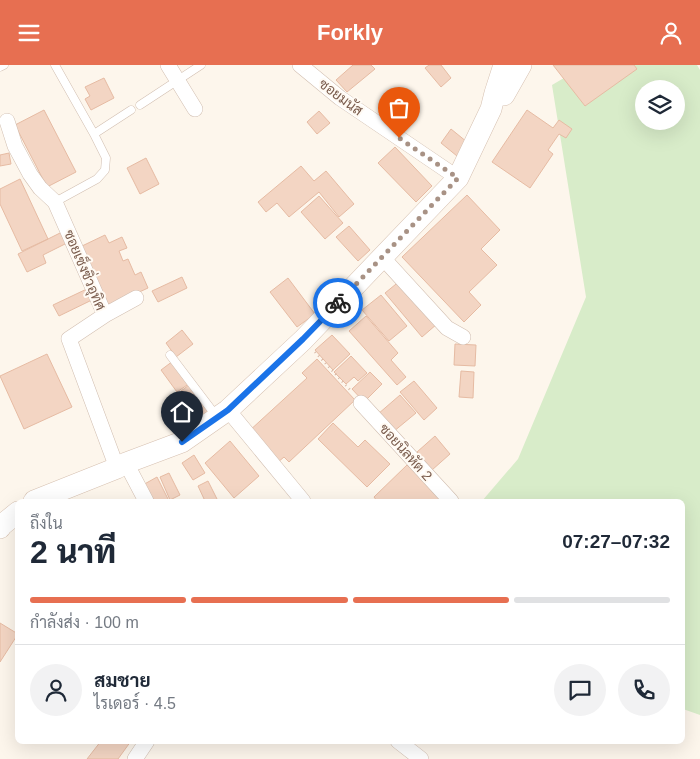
<!DOCTYPE html>
<html lang="th">
<meta charset="utf-8">
<style>
:root{--surface:#fff;--page:#f2f2f3;--text:#1f2937;--muted:#747a83;--line:#e0e1e3;--accent:#e76f51}
body{margin:0;font-family:Helvetica,Sarabun,sans-serif;background:var(--page);color:var(--text);height:100vh;display:flex;flex-direction:column;font-size:19px;white-space:nowrap}
*{box-sizing:border-box;margin:0}
p{font-size:16px;color:var(--muted)}
.icon{flex:none;width:28px;height:28px;fill:none;stroke:currentColor;stroke-width:2;stroke-linecap:round;stroke-linejoin:round}
.map{position:relative;flex:1;overflow:hidden}
.panel{position:absolute;left:15px;top:434px;width:670px;height:245px;display:flex;flex-direction:column;background:var(--surface);border-radius:8px;box-shadow:0 5px 20px #0002}
.panel>*{flex:none}
.fabs{position:absolute;left:635px;top:15px;display:grid;gap:10px}
.fabs a{display:grid;place-items:center;width:50px;height:50px;border-radius:50%;background:var(--surface);box-shadow:0 5px 20px #0002;font-size:25px}
.pin{position:absolute;display:grid;place-items:center;width:42px;height:42px;color:#fff;margin:-51px -21px;border-radius:50% 50% 50% 0;rotate:-45deg;box-shadow:0 0 5px #0007}
.pin .icon{rotate:45deg}
.courier{position:absolute;display:grid;place-items:center;width:50px;height:50px;margin:-25px;border:4px solid #1a73e8;border-radius:50%;background:#fff;color:#222;box-shadow:0 1px 6px #0007}
.head em{font-style:normal;font-weight:800}
.head div{display:flex;flex-direction:column-reverse}
.head{display:flex;align-items:center;justify-content:space-between;height:85px;padding:0 15px}
h1{font-size:32px;font-weight:800;line-height:38px}
.bar{display:grid;grid-template-columns:repeat(4,1fr);gap:8px 5px;align-content:center;height:60px;padding:0 15px}
.bar i{height:6px;border-radius:4px;background:var(--line)}
.bar .active{background:var(--accent)}
.bar p{grid-column:span 4}
.line{display:flex;align-items:center;gap:12px;padding:0 15px;border-top:1px solid var(--line)}
.line div{flex:1}
.round{display:grid;place-items:center;flex:none;width:52px;height:52px;border-radius:26px;background:var(--page)}
header{display:flex;justify-content:space-between;align-items:center;height:65px;padding:0 15px;background:var(--accent);color:#fff;font-size:22px;font-weight:800}
.map>svg:first-child{display:block}
</style>
<header><svg class="icon" aria-label="menu" viewBox="0 0 24 24"><path d="M4 6h16M4 12h16M4 18h16"/></svg>Forkly<svg class="icon" aria-label="person" viewBox="0 0 24 24"><circle cx="12" cy="8" r="4"/><path d="M4 21q1-7 8-7t8 7"/></svg></header>
<div class="map">
<svg width="700" height="694" viewBox="0 0 700 694">
<rect width="100%" height="100%" fill="#fdf6ec"/>
<path fill="#d8ecc9" fill-rule="evenodd" d="M586 0H697L700 5V650L683 644 682 436H482L518 394 586 232 552 20ZM644 24H676V56H644Z"/>
<path fill="#f3d5c3" stroke="#e6bba3" d="M353 0H371L375 4 347 27 336 15Z
M429 0H441L451 13 441 22 425 3Z
M553 0H634L637 4 585 41Z
M104 13 114 33 91 45 85 34 90 31 85 22Z
M44 45 76 107 47 122 15 60Z
M527 45 553 63 559 55 572 64 566 73 559 69 548 85 553 89 530 123 492 97Z
M319 46 330 58 317 69 307 57Z
M451 64 467 77 457 91 441 78Z
M395 82 432 121 416 137 378 98Z
M9 88 11 99 0 101V90Z
M146 93 159 119 140 129 127 103Z
M301 101 314 116 326 106 354 139 339 152 319 127 289 152 277 138 266 147 258 137Z
M20 114 48 174 22 186 0 139V124Z
M467 130 500 165 481 184 497 200 469 227 481 240 464 257 402 192Z
M319 131 343 158 325 174 301 147Z
M349 161 370 185 358 196 336 172Z
M64 166 69 177 43 190 46 198 27 207 18 189Z
M105 170 109 178 122 172 127 183 119 186 123 196 128 194 135 210 141 207 148 223 109 241 82 181Z
M182 212 187 223 158 237 152 226Z
M288 213 315 249 297 262 270 227Z
M401 215 437 259 422 272 385 228Z
M91 222 96 233 59 251 53 240Z
M381 230 407 261 389 276 362 245Z
M366 251 398 288 391 295 406 312 397 320 349 266Z
M182 265 193 279 176 292 166 278Z
M332 270 350 289 333 305 315 285Z
M455 279 476 280 475 301 454 300Z
M47 289 72 342 24 364 0 311Z
M351 291 367 308 358 316 354 312 346 319 334 307Z
M317 294 355 335 289 397 284 392 277 398 248 367 307 313 302 308Z
M173 296 190 318 177 327 161 305Z
M461 306 474 307 473 333 459 332Z
M370 307 382 319 364 337 352 324Z
M414 316 437 343 424 355 400 327Z
M189 320 213 350 200 360 177 329Z
M400 330 416 348 393 367 378 349Z
M333 358 358 382 365 375 390 399 367 422 318 374Z
M435 371 450 389 432 405 417 387Z
M230 376 259 411 234 433 205 398Z
M194 390 205 408 193 415 182 398Z
M407 400 436 429 445 436H377L374 432Z
M169 408 180 430 170 435 160 412Z
M157 412 169 436H148L141 421Z
M208 416 218 436H205L198 421Z
M0 558 18 569 0 597Z
M101 676H131L118 694H87Z"/>
<g fill="none" stroke-linecap="round" stroke-linejoin="round">
<defs>
<path id="lane" d="M55 0 94 69
M0 2 4 0
M140 40 201 0
M55 137 97 114 105 105 106 93 94 69 131 45
M170 290 217 352"/>
<path id="street" d="M168 0 195 44
M300 0 340 33 458 113
M7 56 15 81 30 109 40 123 55 137 105 250 69 274 117 403
M382 192 447 263 463 272
M105 250 136 233
M361 338 451 436
M228 345 303 436
M126 398 146 436
M398 676 421 694
M135 694 147 676"/>
<path id="secondary" d="M504 30 521 0
M34 436 117 403 126 398 182 377 228 345 303 275 458 113 491 44 495 28 504 0
M0 463 2 460 18 447"/>
</defs>
<use href="#lane" stroke="#d1beb0" stroke-width="9"/>
<use href="#street" stroke="#d1beb0" stroke-width="16"/>
<use href="#secondary" stroke="#d6c0b0" stroke-width="22"/>
<path stroke="#d9b8a5" stroke-width="2.5" stroke-dasharray="1 4" stroke-linecap="butt" d="M315 287 352 327"/>
<use href="#lane" stroke="#fff" stroke-width="8"/>
<use href="#street" stroke="#fff" stroke-width="15"/>
<use href="#secondary" stroke="#fff" stroke-width="21"/>
</g>
<g fill="none" stroke-linecap="round" stroke-linejoin="round">
<path stroke="#a89285" stroke-width="5" stroke-dasharray="0 9" d="M338 238 458 113 399 73"/>
<path stroke="#1a73e8" stroke-width="6" d="M182 377 228 345 303 274 338 238"/>
</g>
<g text-anchor="middle" stroke-width="4" stroke-linejoin="round" paint-order="stroke">
<g font-size="14" fill="#7a5c4d" stroke="#fffaf3">
<text transform="translate(341 32) rotate(37)" y="5">ซอยมนัส</text>
<text transform="translate(85 205) rotate(67)" y="5">ซอยเซ็งซิ่วอุทิศ</text>
<text transform="translate(406 387) rotate(48)" y="5">ซอยนิลหัต 2</text>
</g>
</g>
</svg>
<div class="fabs">
<a><svg class="icon" aria-label="layers" viewBox="0 0 24 24"><path d="M12 4l9 5-9 5-9-5zM3 14l9 5 9-5"/></svg></a>
</div>
<div class="pin" style="left:399px;top:73px;background:#ea580c"><svg class="icon" aria-label="bag" viewBox="0 0 24 24"><path d="M5 8h14l-1 12H6zM9 8a3 3 0 0 1 6 0"/></svg></div>
<div class="pin" style="left:182px;top:377px;background:#1f2937"><svg class="icon" aria-label="home" viewBox="0 0 24 24"><path d="M3 11l9-7 9 7M6 9v11h12V9"/></svg></div>
<div class="courier" style="left:338px;top:238px"><svg class="icon" aria-label="bike" viewBox="0 0 24 24"><circle cx="6" cy="16" r="4"/><circle cx="18" cy="16" r="4"/><path d="M6 16l4-8h5l3 8M10 8l3 8H6M13 5h3"/></svg></div>
<section class="panel">
<div class="head"><div><h1>2 นาที</h1><p>ถึงใน</p></div><em>07:27–07:32</em></div>
<div class="bar"><i class="active"></i><i class="active"></i><i class="active"></i><i></i><p>กำลังส่ง · 100 m</p></div>
<div class="line" style="height:90px"><a class="round"><svg class="icon" aria-label="person" viewBox="0 0 24 24"><circle cx="12" cy="8" r="4"/><path d="M4 21q1-7 8-7t8 7"/></svg></a><div><b>สมชาย</b><p>ไรเดอร์ · 4.5</p></div><a class="round"><svg class="icon" aria-label="chat" viewBox="0 0 24 24"><path d="M4 5h16v11H9l-5 4z"/></svg></a><a class="round"><svg class="icon" aria-label="phone" viewBox="0 0 24 24"><path d="M5 4h4l2 5-3 2q2 4 5 5l2-3 5 2v4C11 20 4 13 5 4z"/></svg></a></div>
</section>
</div>
